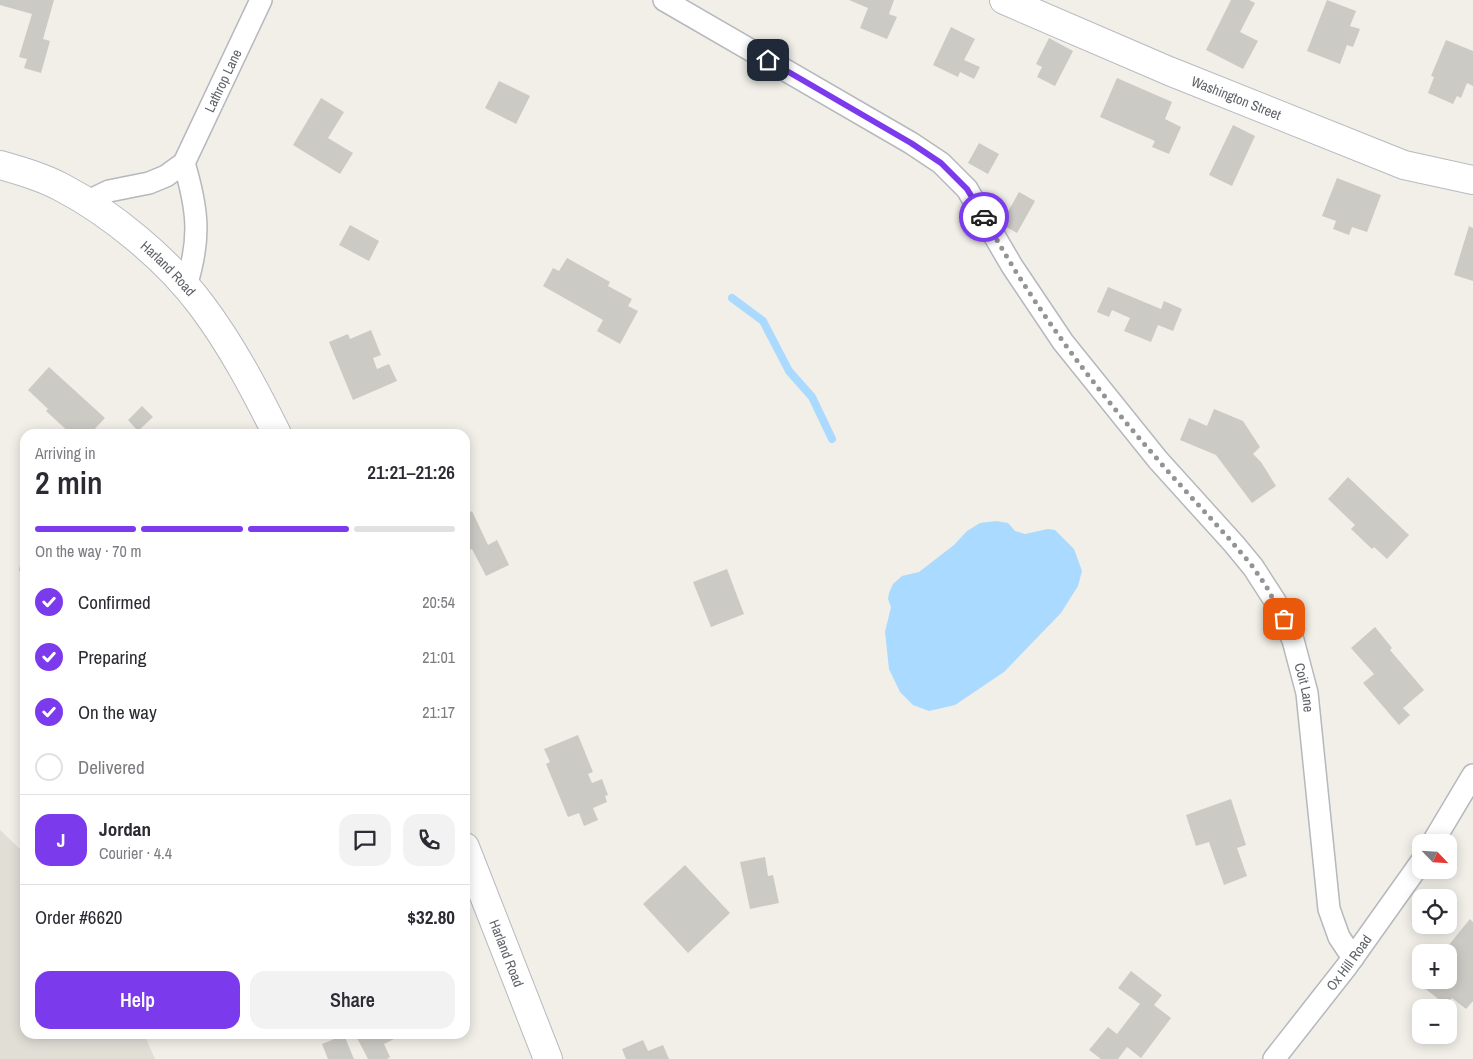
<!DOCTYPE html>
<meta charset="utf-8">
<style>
:root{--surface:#fff;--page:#f2f2f3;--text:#2b2b33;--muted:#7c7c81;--line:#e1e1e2;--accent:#7c3aed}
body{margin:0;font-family:"Archivo Narrow",sans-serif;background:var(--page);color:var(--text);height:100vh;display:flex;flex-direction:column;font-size:19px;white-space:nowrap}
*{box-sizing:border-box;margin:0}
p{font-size:16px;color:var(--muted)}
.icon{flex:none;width:28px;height:28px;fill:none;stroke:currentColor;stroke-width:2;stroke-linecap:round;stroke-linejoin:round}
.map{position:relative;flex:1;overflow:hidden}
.panel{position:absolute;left:20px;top:429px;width:450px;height:610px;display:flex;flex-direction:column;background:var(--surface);border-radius:15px;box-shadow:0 2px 12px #0003}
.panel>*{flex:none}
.needle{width:32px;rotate:115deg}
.buttons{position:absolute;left:1412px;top:834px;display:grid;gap:10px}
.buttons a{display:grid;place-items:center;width:45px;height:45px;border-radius:10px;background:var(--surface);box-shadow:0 2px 12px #0003;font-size:25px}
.pin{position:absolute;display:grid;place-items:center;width:42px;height:42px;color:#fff;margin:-21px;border-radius:10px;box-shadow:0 2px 8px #0006}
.courier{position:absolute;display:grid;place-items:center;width:50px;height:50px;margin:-25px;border:4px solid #7c3aed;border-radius:50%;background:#fff;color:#222;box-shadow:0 1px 6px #0007}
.summary em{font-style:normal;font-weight:600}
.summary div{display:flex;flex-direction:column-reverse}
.summary{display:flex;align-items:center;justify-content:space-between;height:85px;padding:0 15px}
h1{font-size:32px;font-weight:600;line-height:38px}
.bar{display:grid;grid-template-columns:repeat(4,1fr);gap:8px 5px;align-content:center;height:60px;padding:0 15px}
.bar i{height:6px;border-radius:4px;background:var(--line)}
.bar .active{background:var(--accent)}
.bar p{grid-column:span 4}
.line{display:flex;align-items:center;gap:12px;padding:0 15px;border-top:1px solid var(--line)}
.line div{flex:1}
.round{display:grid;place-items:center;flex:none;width:52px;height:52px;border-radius:15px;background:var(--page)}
ol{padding:0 15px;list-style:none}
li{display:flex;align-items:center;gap:15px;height:55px}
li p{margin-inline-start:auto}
li .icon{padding:5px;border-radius:50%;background:var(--accent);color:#fff;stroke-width:4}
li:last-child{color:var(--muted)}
li i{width:28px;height:28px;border:2px solid var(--line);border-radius:50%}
.button{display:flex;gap:10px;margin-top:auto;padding:10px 15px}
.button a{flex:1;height:58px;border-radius:15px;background:var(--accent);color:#fff;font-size:20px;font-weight:600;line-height:58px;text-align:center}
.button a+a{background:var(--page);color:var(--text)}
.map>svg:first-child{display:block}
</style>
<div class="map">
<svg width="1473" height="1059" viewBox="0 0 1473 1059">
<rect width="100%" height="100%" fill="#f1efe8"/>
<path fill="#e1ded6" d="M0 830 25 854V1034H144L155 1059H0Z"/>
<path fill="#aadaff" d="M996 521 1008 523 1015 531 1025 534 1048 529 1055 530 1074 549 1082 571 1078 586 1061 613 1004 672 955 705 929 711 913 705 900 692 889 669 885 632 891 607 888 599 889 593 893 584 902 576 919 572 954 545 967 531 980 523Z"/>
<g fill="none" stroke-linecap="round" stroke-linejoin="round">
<path stroke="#aadaff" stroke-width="8" d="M732 298 763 321 789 371 812 397 832 439"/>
</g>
<path fill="#cccac5" d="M0 0H54L43 39 50 41 41 73 24 68 27 59 19 57 32 14 0 5Z
M849 0H894L889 14 897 17 887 39 860 28 868 8Z
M1231 0H1249L1255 3 1240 32 1258 41 1243 69 1206 50Z
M1327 0 1356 11 1350 26 1360 29 1353 47 1347 45 1340 64 1307 51Z
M951 27 975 39 964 60 980 67 974 79 960 72 958 77 933 65Z
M1049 38 1073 51 1055 86 1037 77 1042 67 1036 64Z
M1446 40 1473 51V86L1467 83 1461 98 1457 96 1453 104 1428 93 1434 77 1431 76Z
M1117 78 1172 102 1165 119 1181 127 1169 154 1152 147 1155 141 1100 117Z
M499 81 530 96 516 124 485 108Z
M321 98 344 112 328 138 353 153 340 174 293 145Z
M1233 125 1255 136 1232 186 1209 175Z
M979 143 999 154 988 174 968 163Z
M1337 178 1381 195 1367 232 1352 227 1349 235 1333 229 1336 221 1322 216Z
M1019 192 1035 201 1017 233 1001 224Z
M350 225 379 241 369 261 339 245Z
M1469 226 1473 228V281L1454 275Z
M567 258 610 282 608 286 632 299 628 306 638 311 620 344 597 331 603 320 543 286 553 268 559 271Z
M1108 287 1161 309 1164 301 1182 309 1173 331 1158 325 1151 342 1124 331 1130 318 1112 310 1109 317 1097 312Z
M371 330 381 355 373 358 377 369 389 364 397 381 353 400 329 342 348 334 350 339Z
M49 367 105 418 90 434H71L46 411 48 409 28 390Z
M142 406 153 417 138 431 128 420Z
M1214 409 1243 421 1260 447 1253 454 1261 462 1276 486 1252 503 1216 455 1180 440 1189 418 1207 426Z
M1348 477 1409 535 1387 559 1374 547 1372 549 1351 529 1355 525 1328 499Z
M465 510 467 514 472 511 488 545 497 540 509 565 486 576 472 549 465 552Z
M24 540H25V572L19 571Z
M727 569 744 614 711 627 693 582Z
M1375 627 1392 648 1390 650 1424 690 1403 708 1410 715 1399 725 1363 683 1374 674 1351 648Z
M578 735 593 772 588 774 592 783 602 779 608 795 605 796 607 802 593 808 598 820 584 826 579 813 568 817 546 764 550 762 544 749Z
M1231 799 1246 845 1237 848 1247 876 1224 885 1209 842 1196 846 1186 815Z
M765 857 768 876 773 875 779 903 750 909 740 862Z
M685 865 730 913 688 953 643 904Z
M1470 919 1473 922V1001L1466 1009 1452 998 1446 1005 1418 983 1421 980H1449V952H1443Z
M1131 971 1162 995 1154 1005 1171 1018 1141 1058 1127 1047 1118 1059H1101L1089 1050 1108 1027 1117 1034 1140 1004 1118 988Z
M360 1034H399L400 1036 384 1044 390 1057 387 1059H368L357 1038 361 1036Z
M344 1035 354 1059H328L322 1044Z
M643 1040 648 1051 663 1045 669 1059H626L622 1049Z"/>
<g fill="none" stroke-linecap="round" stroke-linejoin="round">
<defs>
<g id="street">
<path id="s1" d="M664 0 911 143 941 163 967 189 1012 266 1063 342 1158 460 1234 544 1253 567 1275 601 1293 640 1307 693 1329 909 1339 937 1353 958"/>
<path d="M184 163C198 210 201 238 186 286"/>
<path id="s2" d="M86 202 109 191 149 183 166 176 184 163 261 0"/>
<path d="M1433 842 1473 775"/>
<path id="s3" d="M1274 1059 1347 966 1421 862"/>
</g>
<g id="secondary">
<path id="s4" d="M1004 0 1169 71 1404 165 1473 180"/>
<path id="s5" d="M0 165C21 171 42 177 61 187 111 213 168 260 202 306 232 346 255 390 277 434"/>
<path id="s6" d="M465 847 548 1059"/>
</g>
</defs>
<use href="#street" stroke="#b5b8bc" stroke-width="24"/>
<use href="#secondary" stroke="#b6babf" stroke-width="30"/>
<use href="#street" stroke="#fff" stroke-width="21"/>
<use href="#secondary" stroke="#fff" stroke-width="28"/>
</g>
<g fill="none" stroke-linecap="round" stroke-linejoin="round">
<path stroke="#929495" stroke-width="5" stroke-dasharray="0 9" d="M984 217C1032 305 1093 386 1159 461 1190 497 1223 530 1253 567L1266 586 1284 619"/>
<path stroke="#7c3aed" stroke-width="6" d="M768 60 911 143 941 163 967 189 984 217"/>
</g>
<g text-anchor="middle" stroke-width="4" stroke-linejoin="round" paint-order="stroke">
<g font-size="14" fill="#5f6368" stroke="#fff">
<text dy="5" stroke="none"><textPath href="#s2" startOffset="198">Lathrop Lane</textPath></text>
<text dy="5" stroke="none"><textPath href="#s4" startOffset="252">Washington Street</textPath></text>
<text dy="5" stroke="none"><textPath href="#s5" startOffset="200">Harland Road</textPath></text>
<text dy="5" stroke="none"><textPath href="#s1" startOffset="966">Coit Lane</textPath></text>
<text dy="5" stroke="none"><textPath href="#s6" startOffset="114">Harland Road</textPath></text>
<text dy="5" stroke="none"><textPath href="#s3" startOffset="122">Ox Hill Road</textPath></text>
</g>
</g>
</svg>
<div class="buttons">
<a><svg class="needle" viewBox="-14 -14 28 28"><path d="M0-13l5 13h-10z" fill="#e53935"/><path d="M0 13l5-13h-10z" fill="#7c7c81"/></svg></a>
<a><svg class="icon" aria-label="locate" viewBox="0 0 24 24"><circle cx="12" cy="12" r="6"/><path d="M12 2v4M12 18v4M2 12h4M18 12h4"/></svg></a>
<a>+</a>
<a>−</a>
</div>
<div class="pin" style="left:1284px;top:619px;background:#ea580c"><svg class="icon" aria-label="bag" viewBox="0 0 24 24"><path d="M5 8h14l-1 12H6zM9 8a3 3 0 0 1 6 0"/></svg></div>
<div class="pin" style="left:768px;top:60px;background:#1f2937"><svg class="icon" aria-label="home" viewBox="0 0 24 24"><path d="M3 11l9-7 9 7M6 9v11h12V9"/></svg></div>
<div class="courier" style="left:984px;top:217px"><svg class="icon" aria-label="car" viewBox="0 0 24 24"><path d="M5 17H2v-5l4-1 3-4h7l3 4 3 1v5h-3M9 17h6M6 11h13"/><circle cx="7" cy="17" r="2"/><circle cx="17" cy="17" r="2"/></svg></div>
<section class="panel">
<div class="summary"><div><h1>2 min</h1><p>Arriving in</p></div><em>21:21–21:26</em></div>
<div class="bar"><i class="active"></i><i class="active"></i><i class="active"></i><i></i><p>On the way · 70 m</p></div>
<ol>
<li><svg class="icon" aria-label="check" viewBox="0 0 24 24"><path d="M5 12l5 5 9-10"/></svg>Confirmed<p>20:54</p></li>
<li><svg class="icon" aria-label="check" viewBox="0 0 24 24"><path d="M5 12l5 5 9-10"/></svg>Preparing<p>21:01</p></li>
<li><svg class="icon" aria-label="check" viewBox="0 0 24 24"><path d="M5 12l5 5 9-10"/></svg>On the way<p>21:17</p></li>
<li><i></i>Delivered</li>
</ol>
<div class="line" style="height:90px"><b class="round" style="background:var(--accent);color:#fff">J</b><div><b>Jordan</b><p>Courier · 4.4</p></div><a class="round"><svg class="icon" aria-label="chat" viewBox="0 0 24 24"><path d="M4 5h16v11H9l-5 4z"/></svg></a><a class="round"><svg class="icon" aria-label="phone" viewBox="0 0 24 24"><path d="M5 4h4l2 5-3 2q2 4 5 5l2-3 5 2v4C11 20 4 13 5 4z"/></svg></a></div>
<div class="line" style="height:65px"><div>Order #6620</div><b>$32.80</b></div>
<div class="button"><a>Help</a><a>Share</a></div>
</section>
</div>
